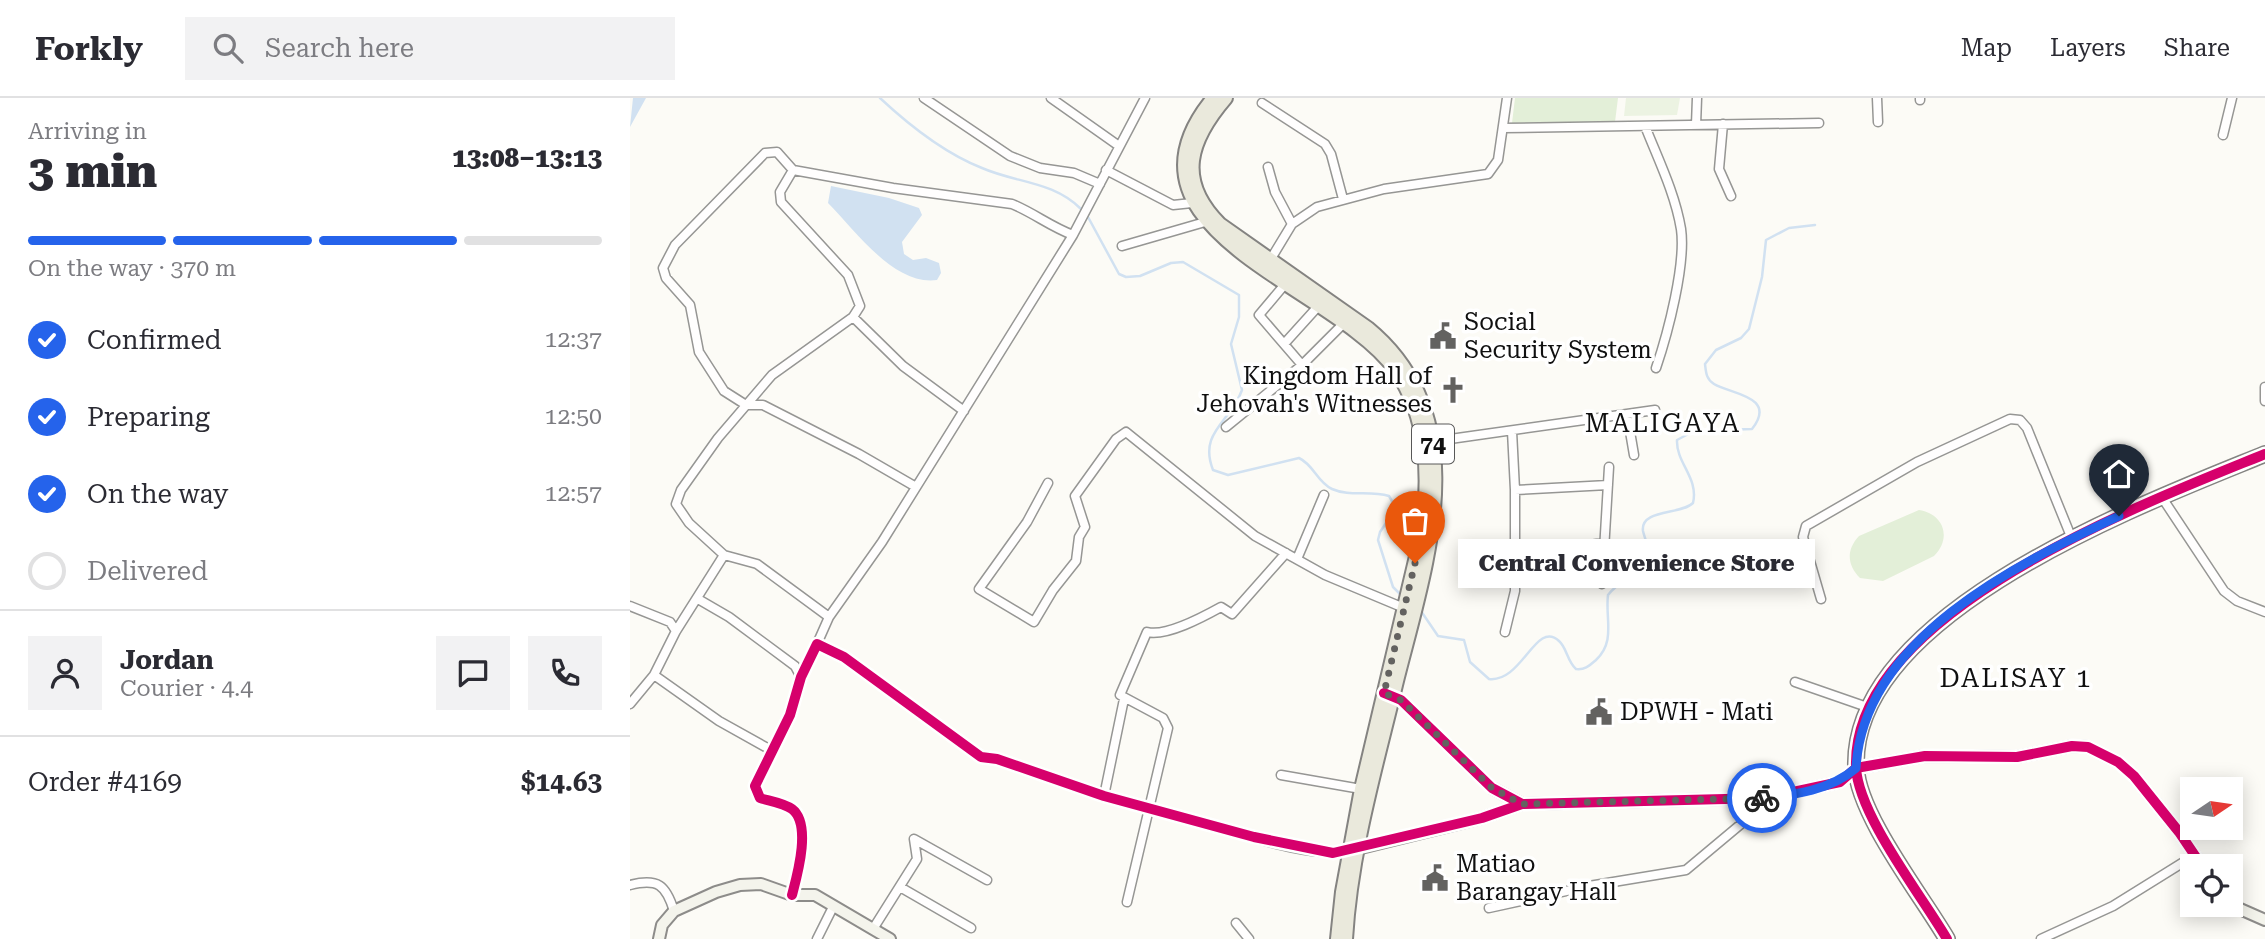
<!DOCTYPE html>
<meta charset="utf-8">
<style>
:root{--surface:#fff;--page:#f2f2f3;--text:#2b2b33;--muted:#7c7c81;--line:#e1e1e2;--accent:#2563eb}
body{margin:0;font-family:"Roboto Serif",serif;background:var(--page);color:var(--text);height:100vh;display:flex;flex-direction:column;font-size:26px;white-space:nowrap}
*{box-sizing:border-box;margin:0}
p{font-size:23px;color:var(--muted)}
.icon{flex:none;width:38px;height:38px;fill:none;stroke:currentColor;stroke-width:2;stroke-linecap:round;stroke-linejoin:round}
.map{position:relative;flex:1;overflow:hidden}
.side{display:flex;flex-direction:column;background:var(--surface);width:630px}
.side>*{flex:none}
.needle{width:46px;rotate:77deg}
.tools{position:absolute;left:1550px;top:679px;display:grid;gap:14px}
.tools a{display:grid;place-items:center;width:63px;height:63px;border-radius:0px;background:var(--surface);box-shadow:0 4px 18px #0003;font-size:35px}
.pin{position:absolute;display:grid;place-items:center;width:60px;height:60px;color:#fff;margin:-72px -30px;border-radius:50% 50% 50% 0;rotate:-45deg;box-shadow:0 0 7px #0007}
.pin .icon{rotate:45deg}
.courier{position:absolute;display:grid;place-items:center;width:70px;height:70px;margin:-35px;border:5px solid #2563eb;border-radius:50%;background:#fff;color:#222;box-shadow:0 2px 9px #0007}
.bubble{position:absolute;height:49px;border-radius:0px;background:var(--surface);box-shadow:0 4px 18px #0003;font-size:23px;font-weight:800;line-height:49px;text-align:center}
.head em{font-style:normal;font-weight:800}
.head div{display:flex;flex-direction:column-reverse}
.head{display:flex;align-items:center;justify-content:space-between;height:119px;padding:0 28px}
h1{font-size:46px;font-weight:800;line-height:52px}
.bar{display:grid;grid-template-columns:repeat(4,1fr);gap:10px 7px;align-content:center;height:84px;padding:0 28px}
.bar i{height:9px;border-radius:5px;background:var(--line)}
.bar .current{background:var(--accent)}
.bar p{grid-column:span 4}
.line{display:flex;align-items:center;gap:18px;padding:0 28px;border-top:2px solid var(--line)}
.line div{flex:1}
.round{display:grid;place-items:center;flex:none;width:74px;height:74px;border-radius:0px;background:var(--page)}
ol{padding:0 28px;list-style:none}
li{display:flex;align-items:center;gap:21px;height:77px}
li p{margin-inline-start:auto}
li .icon{padding:7px;border-radius:50%;background:var(--accent);color:#fff;stroke-width:4}
li:last-child{color:var(--muted)}
li i{width:38px;height:38px;border:4px solid var(--line);border-radius:50%}
header{display:flex;align-items:center;gap:42px;box-sizing:border-box;height:98px;padding:0 35px;background:var(--surface);border-bottom:2px solid var(--line)}
header strong{font-size:33px}
nav{display:flex;gap:38px;margin-inline-start:auto;font-size:24px}
.search{width:490px;height:63px;background:var(--page);display:flex;align-items:center;gap:18px;box-sizing:border-box;padding:0 24px;border-radius:0px;color:var(--muted);font-size:26px}
main{display:flex;flex:1;min-height:0}
.map>svg:first-child{display:block}
</style>
<header>
<strong>Forkly</strong>
<div class="search"><svg class="icon" aria-label="search" viewBox="0 0 24 24"><circle cx="10" cy="10" r="6"/><path d="M15 15l6 6"/></svg>Search here</div>
<nav><a>Map</a><a>Layers</a><a>Share</a></nav>
</header>
<main>
<section class="side">
<div class="head"><div><h1>3 min</h1><p>Arriving in</p></div><em>13:08–13:13</em></div>
<div class="bar"><i class="current"></i><i class="current"></i><i class="current"></i><i></i><p>On the way · 370 m</p></div>
<ol>
<li><svg class="icon" aria-label="check" viewBox="0 0 24 24"><path d="M5 12l5 5 9-10"/></svg>Confirmed<p>12:37</p></li>
<li><svg class="icon" aria-label="check" viewBox="0 0 24 24"><path d="M5 12l5 5 9-10"/></svg>Preparing<p>12:50</p></li>
<li><svg class="icon" aria-label="check" viewBox="0 0 24 24"><path d="M5 12l5 5 9-10"/></svg>On the way<p>12:57</p></li>
<li><i></i>Delivered</li>
</ol>
<div class="line" style="height:126px"><a class="round"><svg class="icon" aria-label="person" viewBox="0 0 24 24"><circle cx="12" cy="8" r="4"/><path d="M4 21q1-7 8-7t8 7"/></svg></a><div><b>Jordan</b><p>Courier · 4.4</p></div><a class="round"><svg class="icon" aria-label="chat" viewBox="0 0 24 24"><path d="M4 5h16v11H9l-5 4z"/></svg></a><a class="round"><svg class="icon" aria-label="phone" viewBox="0 0 24 24"><path d="M5 4h4l2 5-3 2q2 4 5 5l2-3 5 2v4C11 20 4 13 5 4z"/></svg></a></div>
<div class="line" style="height:91px"><div>Order #4169</div><b>$14.63</b></div>
</section>
<div class="map">
<svg width="1635" height="841" viewBox="0 0 1635 841">
<rect width="100%" height="100%" fill="#fcfbf6"/>
<path fill="#e3efd8" d="M885 0H988L985 24 882 25Z
M1289 412C1314 416 1322 440 1304 458L1253 483 1230 480C1217 467 1216 452 1229 438Z"/>
<path fill="#ecf3e2" d="M996 0H1050L1047 17 994 18Z"/>
<path fill="#d1e1f1" d="M3 0H16L0 29Z
M201 88 259 100 289 110 292 117 272 144 274 156 283 162 296 160 309 165 311 175 307 182C264 188 226 133 198 105Z"/>
<g fill="none" stroke-linecap="round" stroke-linejoin="round">
<path stroke="#d1e1f1" stroke-width="2.5" d="M250 0C280 28 314 55 352 70 386 85 423 83 451 111
M458 119 489 176 496 179 510 178 541 165 553 164 609 197V219L601 246 612 292C601 324 568 334 583 372L598 377 669 360C684 367 687 384 702 391 720 399 740 392 759 398L766 410 750 434 748 442 763 489 772 498
M791 513 808 538 834 542 840 564 859 581C892 585 906 521 929 543 937 550 937 563 946 571 955 572 959 568 966 562 986 543 975 521 978 497 990 480 1011 479 1022 460 1020 452 1015 442 1013 433 1010 411 1051 417 1063 405 1069 380 1046 365 1047 342L1064 333 1122 331C1148 298 1100 296 1084 286 1076 281 1076 274 1075 266L1086 252 1111 240 1119 231 1132 179 1136 142 1159 130 1185 127"/>
<defs>
<path id="street" d="M294 0 380 58 410 70 444 75 470 86
M421 0 489 48
M1247 0 1248 24
M1290 0V2
M632 5 695 46 701 56 713 101
M1093 26 1089 71 1101 98
M1066 27 1067 0
M1015 28C1028 61 1045 95 1051 131 1056 166 1038 235 1026 270
M873 30 1189 25
M1593 37 1602 0
M638 69 645 94 662 126
M163 72 150 94 151 104 218 177 230 208 223 219 142 277 88 340 51 392 46 406 59 425 94 457 127 466 199 519
M476 72 543 107 562 105
M492 148 575 124
M639 164 662 126 687 109 754 91 858 76 868 62 877 0
M656 185 629 217 672 267
M223 219 273 268 334 313
M654 246 692 204
M1635 289V303
M997 316 1004 357
M596 329 672 267 714 225
M882 333 885 392 978 387
M799 344 1025 312
M418 385 397 424 349 491 404 524 423 492 446 463 449 439 455 429 445 398 486 341 496 334 625 438 695 477 774 510
M286 389 229 356 133 307H116L94 293 69 254 60 207 36 180 33 170 45 147 135 55 147 54 163 72 263 90 382 106C404 115 421 129 443 137
M1531 398 1594 493 1607 503 1635 514
M887 457 974 445
M667 461 694 397
M972 486 979 369
M68 501 99 519 165 568 171 579
M1191 501 1173 439 1176 428 1287 364 1380 321 1390 322 1397 330 1442 441
M0 508 40 524 46 533
M875 534 885 493V392
M187 546 199 519 252 444 443 137 515 0
M24 577 89 623 141 652
M1165 584 1240 610
M0 606 24 577 46 533 94 457
M651 677 731 691
M474 698 494 601
M0 787C28 780 36 787 44 813
M270 789 341 830
M162 797C167 778 182 726 162 711 154 705 140 703 130 700L125 688 160 617 171 579 187 546 214 559 351 659 367 661C439 689 513 709 588 729 625 740 682 760 720 753
M497 804 538 630 533 620 490 597 517 534C536 539 573 519 591 509L602 516 656 455
M859 810 959 788 1056 772 1111 726 1114 701
M606 825 619 841
M243 831 287 761 284 741 357 782
M187 841 203 809
M1411 841 1483 808 1565 757"/>
<path id="secondary" d="M756 595 771 602 862 690 892 706 1135 700 1210 684 1226 670 1295 658 1387 659 1442 648 1458 649 1488 664 1504 678 1549 734 1572 768
M723 752 852 720 892 706
M1601 807 1635 822
M29 841 32 827 44 813 86 794 110 787 131 786 162 797H185L260 841"/>
<path id="primary" d="M583 0C473 133 706 188 765 272 798 319 800 382 791 437L731 691 712 794 707 841
M596 0C560 42 546 82 590 126L738 230C850 322 795 470 766 587 746 670 721 755 716 841"/>
<path id="highway" d="M1317 841C1292 798 1228 717 1226 669 1221 514 1518 404 1635 356"/>
</defs>
<use href="#street" stroke="#969694" stroke-width="11"/>
<use href="#secondary" stroke="#8d8c8a" stroke-width="14"/>
<use href="#primary" stroke="#848381" stroke-width="16"/>
<use href="#highway" stroke="#848381" stroke-width="18"/>
<use href="#street" stroke="#fffefe" stroke-width="8"/>
<use href="#secondary" stroke="#f4f4ec" stroke-width="10"/>
<use href="#primary" stroke="#eae9dc" stroke-width="12"/>
<use href="#highway" stroke="#e8e2d9" stroke-width="14"/>
<defs>
<path id="cycleway" d="M754 595 771 602 862 690 892 706 1135 700 1210 684 1226 670 1295 658 1387 659 1442 648 1458 649 1488 664 1504 678 1549 734 1572 768
M162 797C167 778 182 726 162 711 154 705 140 703 130 700L125 688 160 617 171 579 187 546 214 559 351 659 367 661 474 698 624 739 703 755 852 720 892 706
M1317 841C1292 798 1228 717 1226 669 1221 514 1518 404 1635 356"/>
</defs>
<use href="#cycleway" stroke="#fff" stroke-width="15"/>
<use href="#cycleway" stroke="#d6006c" stroke-width="10"/>
</g>
<g fill="none" stroke-linecap="round" stroke-linejoin="round">
<path stroke="#636260" stroke-width="7" stroke-dasharray="0 12.6" d="M785 465 754 595 771 602 862 690 892 706 1132 700"/>
<path stroke="#2563eb" stroke-width="9" d="M1132 700C1165 697 1201 692 1226 670 1233 541 1387 466 1489 418"/>
</g>
<defs>
<symbol id="civic-bare" viewBox="-9 -9 18 18"><path d="M-.6-6.5H3V-4.5H.6V-3L4-1V1h2V6H-6V1h2V-1L-.6-3ZM-1.2 2.5V6h2.4V2.5Z" fill="#636260" stroke="#fff" stroke-width="2.5" paint-order="stroke"/></symbol>
<symbol id="church-bare" viewBox="-9 -9 18 18"><path d="M-1.2-6h2.4v3.5h3.3v2.4h-3.3V6h-2.4V-.1h-3.3v-2.4h3.3Z" fill="#636260" stroke="#fff" stroke-width="2.5" paint-order="stroke"/></symbol>
</defs>
<g fill-rule="evenodd">
<use href="#civic-bare" x="794" y="219" width="38" height="38"/>
<use href="#church-bare" x="804" y="273" width="38" height="38"/>
<use href="#civic-bare" x="950" y="595" width="38" height="38"/>
<use href="#civic-bare" x="786" y="761" width="38" height="38"/>
</g>
<g text-anchor="middle" stroke-width="7" stroke-linejoin="round" paint-order="stroke">
<rect fill="#fff" stroke="#585858" stroke-width="2" x="782" y="326.5" width="42" height="39" rx="5"/>
<g font-size="23" font-weight="bold" fill="#101010">
<text x="803" y="354">74</text>
</g>
<g font-size="24" fill="#101010" stroke="#fff" text-anchor="start">
<text x="834" y="232">Social<tspan x="834" dy="28">Security System</tspan></text>
<text x="802" y="286" text-anchor="end">Kingdom Hall of<tspan x="802" dy="28">Jehovah's Witnesses</tspan></text>
<text x="990" y="622">DPWH - Mati</text>
<text x="826" y="774">Matiao<tspan x="826" dy="28">Barangay Hall</tspan></text>
</g>
<g font-size="26" letter-spacing="2" fill="#101010" stroke="#fff">
<text x="1033" y="334">MALIGAYA</text>
<text x="1386" y="589">DALISAY 1</text>
</g>
</g>
</svg>
<div class="tools">
<a><svg class="needle" viewBox="-14 -14 28 28"><path d="M0-13l5 13h-10z" fill="#e53935"/><path d="M0 13l5-13h-10z" fill="#7c7c81"/></svg></a>
<a><svg class="icon" aria-label="locate" viewBox="0 0 24 24"><circle cx="12" cy="12" r="6"/><path d="M12 2v4M12 18v4M2 12h4M18 12h4"/></svg></a>
</div>
<div class="pin" style="left:785px;top:465px;background:#ea580c"><svg class="icon" aria-label="bag" viewBox="0 0 24 24"><path d="M5 8h14l-1 12H6zM9 8a3 3 0 0 1 6 0"/></svg></div>
<div class="pin" style="left:1489px;top:418px;background:#1f2937"><svg class="icon" aria-label="home" viewBox="0 0 24 24"><path d="M3 11l9-7 9 7M6 9v11h12V9"/></svg></div>
<div class="courier" style="left:1132px;top:700px"><svg class="icon" aria-label="bike" viewBox="0 0 24 24"><circle cx="6" cy="16" r="4"/><circle cx="18" cy="16" r="4"/><path d="M6 16l4-8h5l3 8M10 8l3 8H6M13 5h3"/></svg></div>
<div class="bubble" style="left:828px;top:441px;width:357px">Central Convenience Store</div>
</div>
</main>
